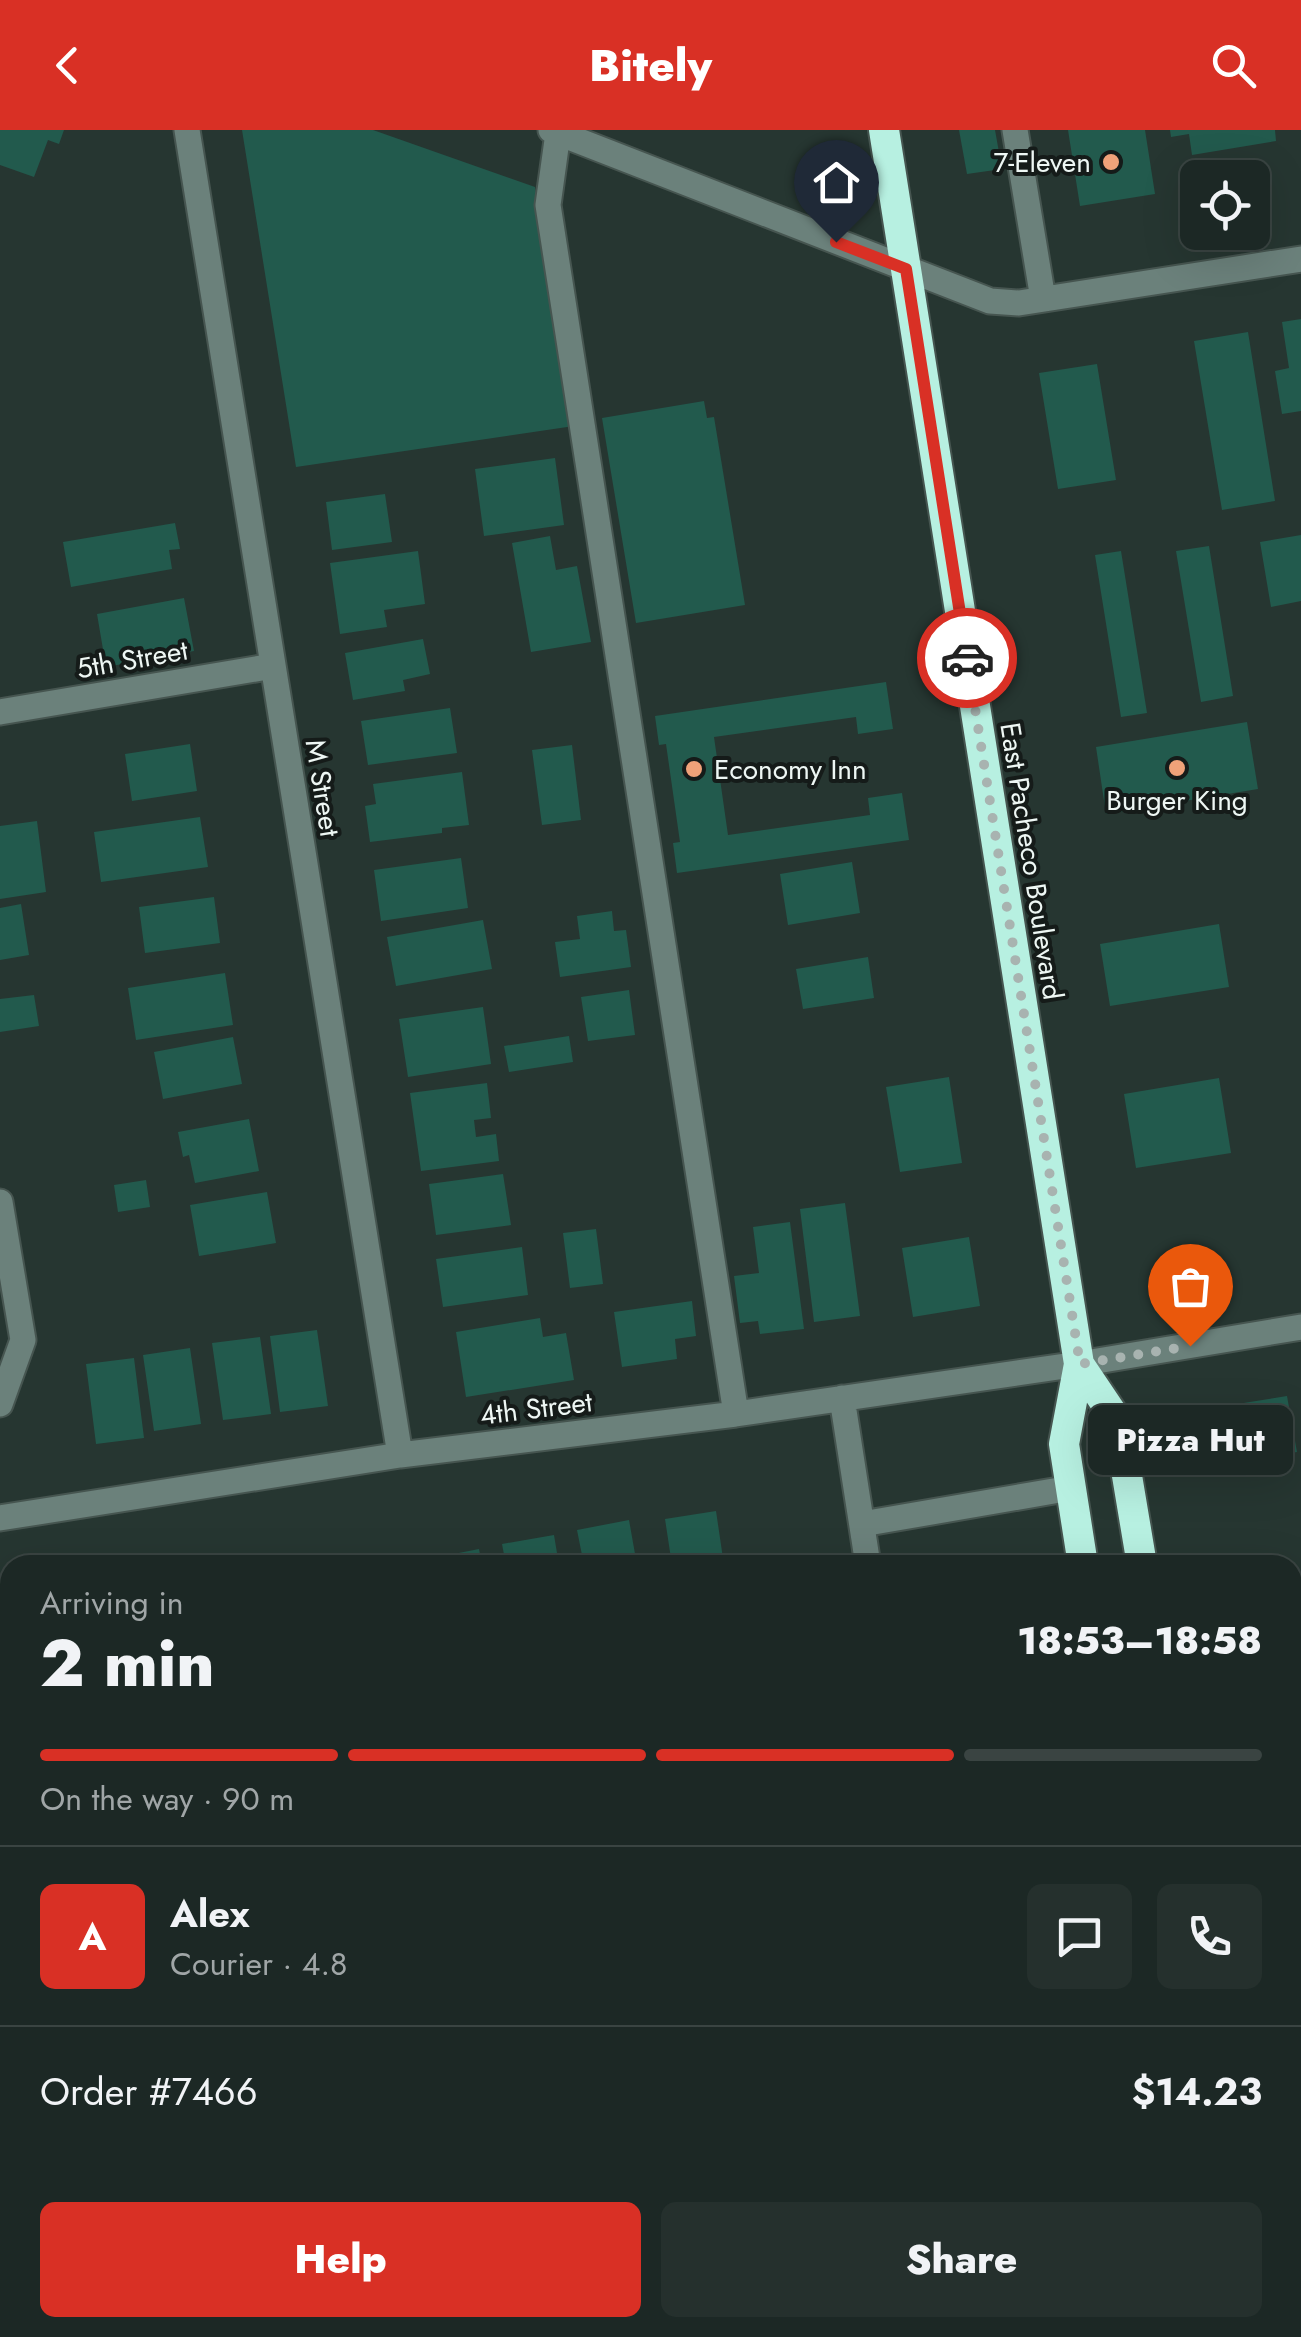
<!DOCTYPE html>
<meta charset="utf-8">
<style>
:root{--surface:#1c2825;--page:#25302d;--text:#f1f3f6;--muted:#a0a6a7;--line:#3a4442;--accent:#d93025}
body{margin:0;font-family:Jost,sans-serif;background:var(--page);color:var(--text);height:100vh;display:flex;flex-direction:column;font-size:38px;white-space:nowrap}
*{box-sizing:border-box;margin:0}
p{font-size:32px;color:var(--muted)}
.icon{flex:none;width:55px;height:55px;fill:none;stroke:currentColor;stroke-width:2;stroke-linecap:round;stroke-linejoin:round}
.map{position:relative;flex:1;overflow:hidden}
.side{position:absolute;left:0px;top:1425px;width:1302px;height:782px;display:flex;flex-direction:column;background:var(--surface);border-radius:30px 30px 0 0;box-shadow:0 10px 40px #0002,0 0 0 2px var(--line)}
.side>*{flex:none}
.tools{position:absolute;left:1180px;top:30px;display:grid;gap:20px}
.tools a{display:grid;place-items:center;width:90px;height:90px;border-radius:15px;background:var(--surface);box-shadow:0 10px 40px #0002,0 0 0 2px var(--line);font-size:50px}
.pin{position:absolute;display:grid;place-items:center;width:85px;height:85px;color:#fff;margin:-102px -42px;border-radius:50% 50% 50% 0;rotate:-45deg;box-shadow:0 0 10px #0007}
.pin .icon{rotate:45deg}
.courier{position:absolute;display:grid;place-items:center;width:100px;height:100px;margin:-50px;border:8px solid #d93025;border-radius:50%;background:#fff;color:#222;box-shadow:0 2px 12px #0007}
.bubble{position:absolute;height:70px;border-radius:15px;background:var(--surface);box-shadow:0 10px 40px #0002,0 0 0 2px var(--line);font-size:32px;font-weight:800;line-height:70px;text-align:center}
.overview em{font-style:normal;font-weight:800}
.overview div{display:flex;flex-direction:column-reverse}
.overview{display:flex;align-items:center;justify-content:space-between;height:170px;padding:0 40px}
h1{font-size:65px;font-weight:800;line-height:75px}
.bar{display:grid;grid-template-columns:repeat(4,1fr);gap:15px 10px;align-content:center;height:120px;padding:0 40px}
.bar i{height:12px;border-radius:8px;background:var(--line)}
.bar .current{background:var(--accent)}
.bar p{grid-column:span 4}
.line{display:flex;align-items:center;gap:25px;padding:0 40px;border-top:2px solid var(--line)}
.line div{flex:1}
.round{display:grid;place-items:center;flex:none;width:105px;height:105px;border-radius:15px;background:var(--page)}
.button{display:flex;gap:20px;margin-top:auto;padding:20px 40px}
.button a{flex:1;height:115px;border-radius:15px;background:var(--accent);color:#fff;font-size:40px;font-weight:800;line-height:115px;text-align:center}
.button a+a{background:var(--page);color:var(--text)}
header{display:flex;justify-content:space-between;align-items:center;height:130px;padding:0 40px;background:var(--accent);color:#fff;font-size:45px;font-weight:800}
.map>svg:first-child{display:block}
</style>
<header><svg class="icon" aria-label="back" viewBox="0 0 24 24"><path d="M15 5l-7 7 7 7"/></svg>Bitely<svg class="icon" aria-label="search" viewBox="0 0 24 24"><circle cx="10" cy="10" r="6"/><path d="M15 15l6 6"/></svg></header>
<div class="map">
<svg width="1301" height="2207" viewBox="0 0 1301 2207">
<rect width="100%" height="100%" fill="#263631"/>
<path fill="#225a4d" d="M0 0H64L59 14 48 10 34 47 0 35Z
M242 0H373L535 57 574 296 296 337Z
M959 0H995L1002 39 967 44Z
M1068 0H1145L1155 64 1080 76Z
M1170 0H1275L1276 11 1192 25 1189 4 1171 7Z
M1301 189V281L1282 284 1275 241 1289 238 1282 192Z
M1248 202 1275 371 1222 380 1194 211Z
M1097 234 1116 350 1058 359 1039 243Z
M704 271 707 288 714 287 745 475 636 493 602 288Z
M555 328 564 395 484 406 475 339Z
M385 364 392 412 332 420 326 372Z
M175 393 180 419 169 420 172 439 71 457 63 412Z
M1301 405V471L1271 477 1260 412Z
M550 406 556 440 577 436 591 512 531 522 512 413Z
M1209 416 1233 566 1201 572 1176 421Z
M418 421 425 474 384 480 387 497 340 504 330 433Z
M1121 421 1147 583 1121 587 1095 425Z
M184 468 194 521 106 537 97 484Z
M423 509 430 544 403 550 405 561 353 570 345 523Z
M886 552 893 599 858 604 856 587 714 607 728 705 870 685 868 668 902 663 909 710 677 743 673 713 680 712 666 614 659 615 655 586Z
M450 578 457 623 368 635 361 591Z
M1247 592 1258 659 1106 684 1096 617Z
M190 614 197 661 132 671 125 624Z
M572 615 581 690 542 695 532 620Z
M462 642 469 695 442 698V703L370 712 365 676 376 674 373 654Z
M200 687 208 737 101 752 94 702Z
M37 691 46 762 0 769V696Z
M461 728 468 778 381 791 374 740Z
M852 732 860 783 788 795 780 744Z
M214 767 220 813 145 823 139 777Z
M21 774 29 825 0 830V778Z
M612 781 614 801 626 800 631 837 560 847 555 812 580 809 577 786Z
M483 790 492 839 396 856 387 807Z
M1219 794 1229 857 1110 876 1100 814Z
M868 827 874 868 803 879 796 839Z
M225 843 233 895 136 910 128 858Z
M629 860 635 905 588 911 581 867Z
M34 865 39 896 0 902V869Z
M483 877 491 934 408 947 399 889Z
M569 906 573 932 509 942 504 916Z
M233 907 242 954 163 969 154 922Z
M949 947 962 1033 900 1042 886 957Z
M1219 948 1231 1023 1136 1038 1124 964Z
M487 953 491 988 474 990 476 1007 496 1004 499 1031 421 1041 410 963Z
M249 989 259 1041 195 1053 189 1025 183 1027 178 1002Z
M503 1044 511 1095 436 1105 429 1054Z
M146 1050 150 1077 118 1082 114 1055Z
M267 1062 276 1113 199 1126 190 1075Z
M845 1073 860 1186 814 1192 800 1079Z
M790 1092 804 1199 760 1204 758 1191 740 1193 734 1146 759 1143 753 1097Z
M596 1099 603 1154 570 1158 563 1103Z
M969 1107 980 1176 913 1187 902 1118Z
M522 1117 528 1165 443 1177 436 1129Z
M692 1171 696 1206 675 1209 677 1229 622 1237 614 1182Z
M540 1188 543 1207 566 1203 574 1250 466 1267 456 1202Z
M317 1200 328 1276 280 1282 270 1206Z
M260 1207 271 1284 223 1290 212 1213Z
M190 1218 201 1294 154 1301 143 1225Z
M134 1228 144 1308 96 1314 86 1234Z
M1287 1266 1297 1322 1184 1341 1174 1284Z
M716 1381 724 1435H672L665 1389Z
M629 1390 637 1435H584L577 1400Z
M554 1405 559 1435H506L502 1414Z
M479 1419 482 1435H424L423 1430Z
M1301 1465V1568L1292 1569V1466Z
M10 1641V1699H8L0 1642Z
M10 1813V1861L0 1863V1815Z
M1301 1882V1933L1292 1935V1883Z
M1301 1980V2024L1292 2025V1982Z
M10 2022V2082H8L0 2024Z
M1076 2198H1156L1157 2207H1078Z"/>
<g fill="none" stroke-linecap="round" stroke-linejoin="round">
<defs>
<path id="minor" d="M187 0 400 1325
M551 0 990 171 1019 173 1301 129
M1015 0 1043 169
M558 3 548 75 736 1284
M0 582 273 536
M0 1072 23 1210 0 1274
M842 1268 868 1435
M0 1388 400 1325 736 1284 1079 1234 1301 1197
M862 1394 1071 1358
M1292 1661 1301 1660
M0 1766 10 1765
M0 2004 10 2002
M534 2207 599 2198"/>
<path id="highway" d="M884 0 1079 1234 1064 1314 1083 1435
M1079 1234 1118 1292 1142 1435
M1233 2198 1234 2207"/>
</defs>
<use href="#minor" stroke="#465550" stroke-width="29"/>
<use href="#highway" stroke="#465550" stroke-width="34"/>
<use href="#minor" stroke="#6b817b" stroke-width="25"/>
<use href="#highway" stroke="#b7f0e1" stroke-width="30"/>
</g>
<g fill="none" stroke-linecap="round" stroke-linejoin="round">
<path stroke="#a8b3b0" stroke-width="10" stroke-dasharray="0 18" d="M967 528 1080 1234 1190 1216"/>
<path stroke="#d93025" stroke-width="12" d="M836 112 906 139 967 528"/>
</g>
<g fill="#f0a279" stroke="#151b19" stroke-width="4">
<circle cx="1111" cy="32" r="10"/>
<circle cx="1177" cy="638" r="10"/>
<circle cx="694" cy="639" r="10"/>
</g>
<g text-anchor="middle" stroke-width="8" stroke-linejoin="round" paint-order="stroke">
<g font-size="28" fill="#eef7f4" stroke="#151b19" text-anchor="end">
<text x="1091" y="42">7-Eleven</text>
<text x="714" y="649" text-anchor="start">Economy Inn</text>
<text x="1177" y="680" text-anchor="middle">Burger King</text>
</g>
<g font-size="28" fill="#eef7f4" stroke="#151b19">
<text transform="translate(132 529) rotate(-10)" y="10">5th Street</text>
<text transform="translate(323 658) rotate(81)" y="10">M Street</text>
<text transform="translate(1032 731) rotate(81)" y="10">East Pacheco Boulevard</text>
<text transform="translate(536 1278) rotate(-7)" y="10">4th Street</text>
</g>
</g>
</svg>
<div class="tools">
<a><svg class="icon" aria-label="locate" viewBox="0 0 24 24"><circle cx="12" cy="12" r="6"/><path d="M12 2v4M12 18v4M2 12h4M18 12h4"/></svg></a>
</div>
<div class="pin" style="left:1190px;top:1216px;background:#ea580c"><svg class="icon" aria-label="bag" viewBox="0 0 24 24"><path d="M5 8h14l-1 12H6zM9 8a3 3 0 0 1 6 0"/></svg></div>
<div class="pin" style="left:836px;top:112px;background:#1f2937"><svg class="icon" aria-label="home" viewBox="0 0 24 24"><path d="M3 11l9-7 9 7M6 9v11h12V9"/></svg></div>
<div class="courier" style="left:967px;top:528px"><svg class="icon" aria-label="car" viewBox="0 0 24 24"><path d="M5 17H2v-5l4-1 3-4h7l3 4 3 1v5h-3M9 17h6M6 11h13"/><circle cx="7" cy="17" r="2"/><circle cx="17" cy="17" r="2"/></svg></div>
<div class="bubble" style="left:1088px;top:1275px;width:205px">Pizza Hut</div>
<section class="side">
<div class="overview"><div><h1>2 min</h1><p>Arriving in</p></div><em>18:53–18:58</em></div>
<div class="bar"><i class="current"></i><i class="current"></i><i class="current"></i><i></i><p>On the way · 90 m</p></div>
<div class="line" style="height:180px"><b class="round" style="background:var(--accent);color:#fff">A</b><div><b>Alex</b><p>Courier · 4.8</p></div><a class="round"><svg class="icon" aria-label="chat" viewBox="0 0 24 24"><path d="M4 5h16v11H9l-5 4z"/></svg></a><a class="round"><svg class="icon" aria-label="phone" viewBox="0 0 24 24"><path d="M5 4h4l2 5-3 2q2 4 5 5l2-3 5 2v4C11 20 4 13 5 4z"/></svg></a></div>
<div class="line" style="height:130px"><div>Order #7466</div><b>$14.23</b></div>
<div class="button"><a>Help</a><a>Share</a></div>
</section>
</div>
